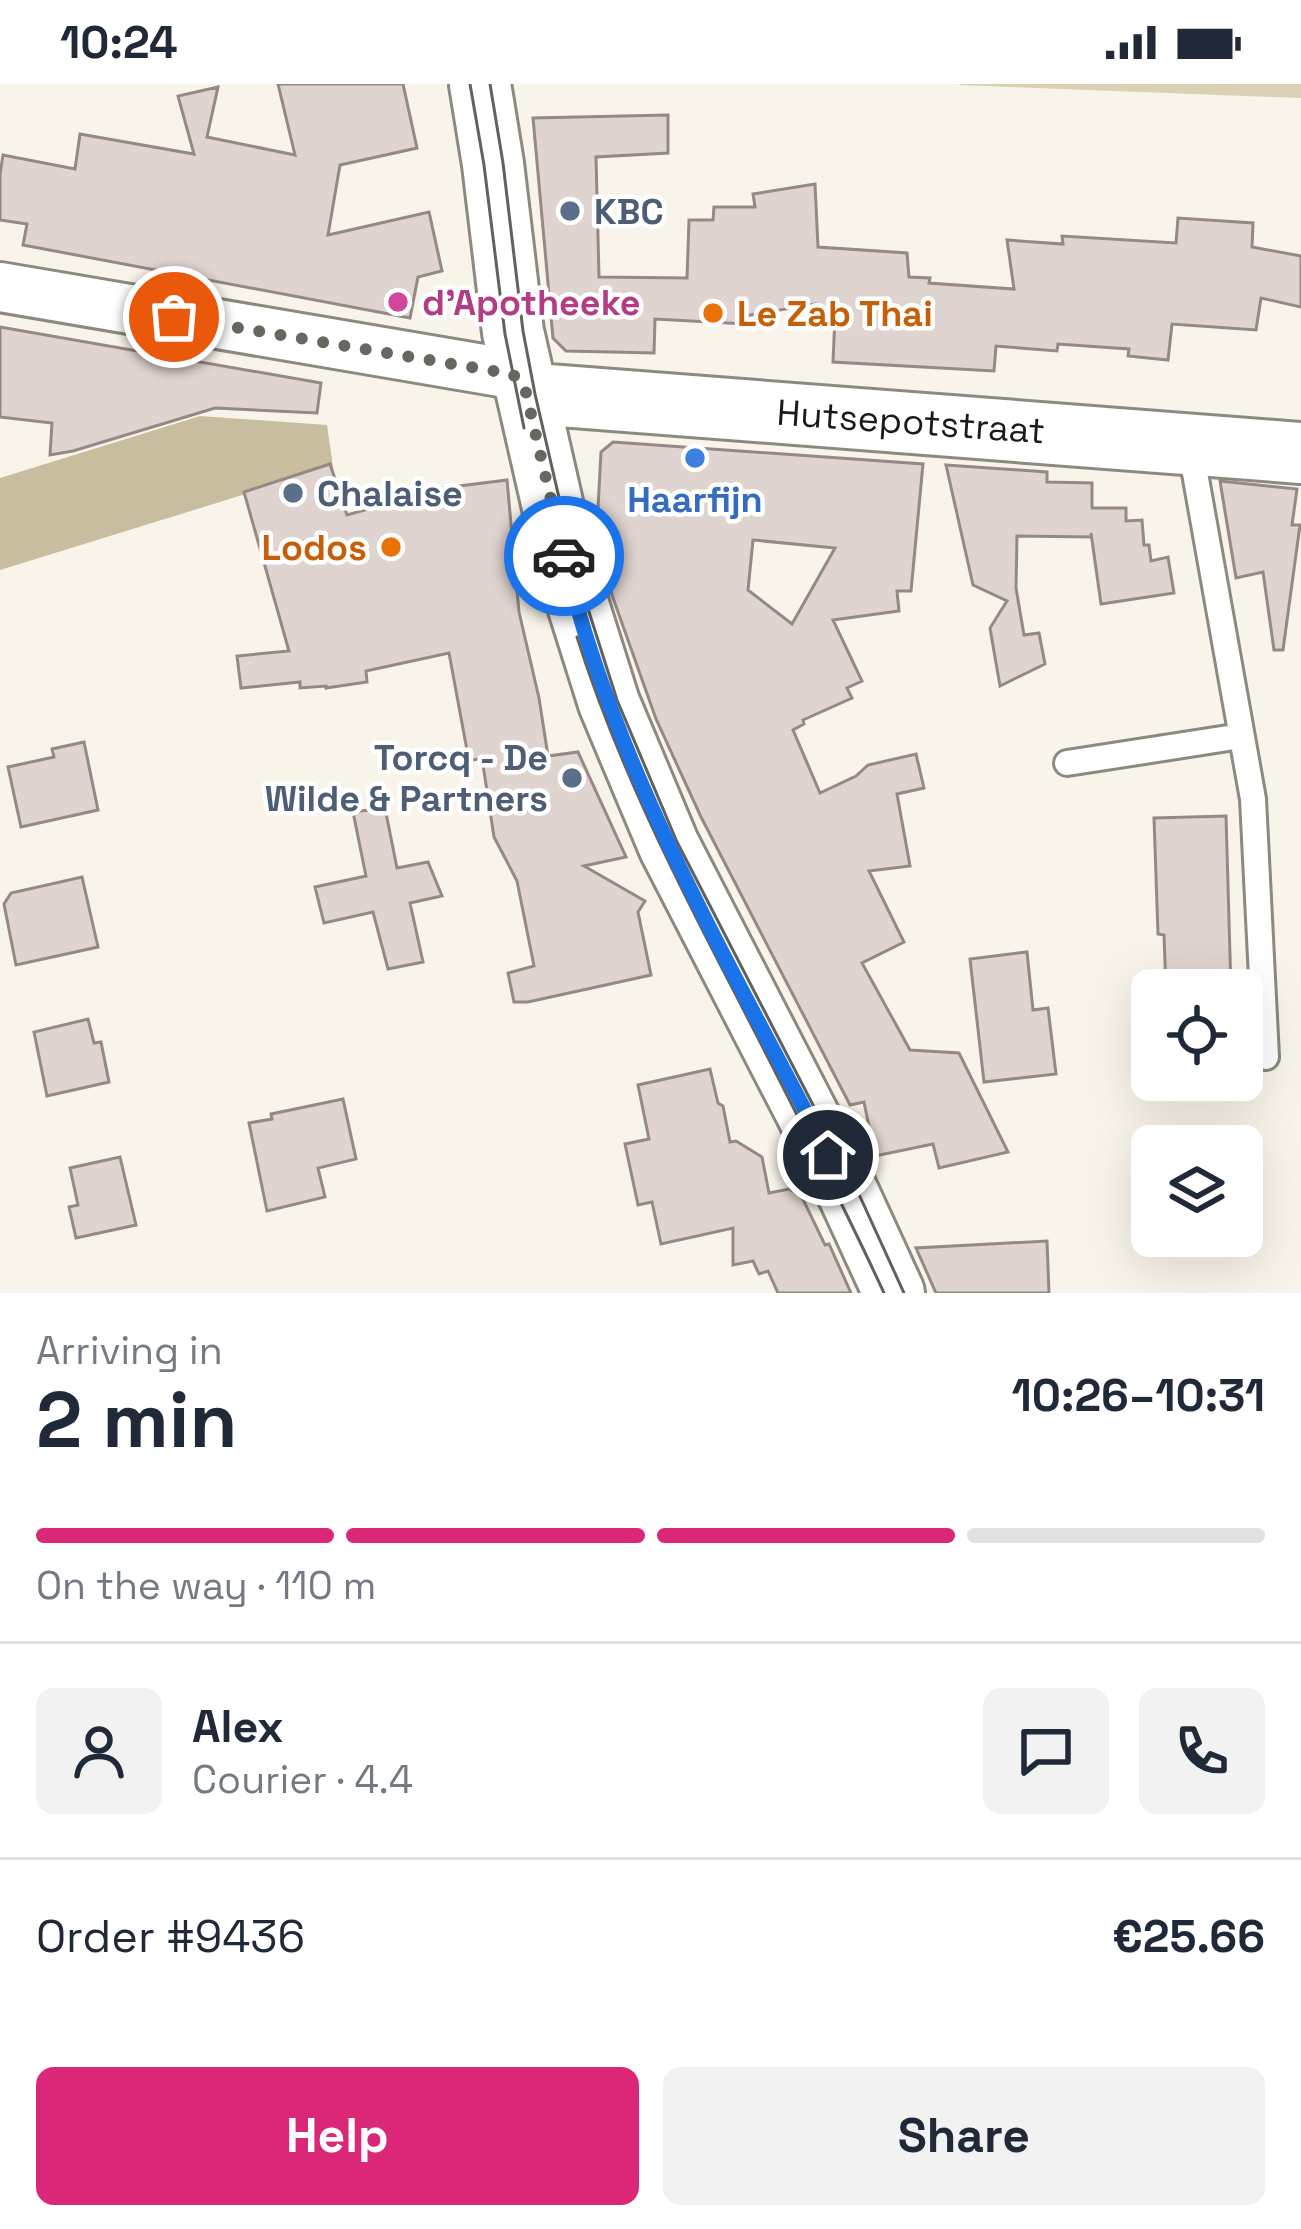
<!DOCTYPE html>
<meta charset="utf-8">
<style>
:root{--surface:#fff;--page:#f2f2f3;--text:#1f2937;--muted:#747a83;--line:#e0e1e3;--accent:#db2777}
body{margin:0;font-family:"Space Grotesk",sans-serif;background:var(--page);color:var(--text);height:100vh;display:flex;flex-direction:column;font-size:45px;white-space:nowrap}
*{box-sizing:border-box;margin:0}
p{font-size:39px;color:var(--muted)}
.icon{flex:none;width:66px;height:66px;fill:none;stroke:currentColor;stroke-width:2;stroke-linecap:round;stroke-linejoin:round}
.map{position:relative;height:1209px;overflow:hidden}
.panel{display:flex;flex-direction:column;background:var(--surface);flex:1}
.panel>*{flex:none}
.controls{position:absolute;left:1131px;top:885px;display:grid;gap:24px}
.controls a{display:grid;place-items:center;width:132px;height:132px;border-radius:18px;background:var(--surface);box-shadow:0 12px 48px #0002;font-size:60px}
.pin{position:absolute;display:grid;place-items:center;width:102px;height:102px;color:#fff;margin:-51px;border:6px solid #fff;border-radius:50%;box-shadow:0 3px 12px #0007}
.courier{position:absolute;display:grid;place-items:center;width:120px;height:120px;margin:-60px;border:9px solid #1a73e8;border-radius:50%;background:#fff;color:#222;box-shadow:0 3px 15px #0007}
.overview em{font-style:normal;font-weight:800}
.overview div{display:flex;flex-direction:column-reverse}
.overview{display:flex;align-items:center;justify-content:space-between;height:204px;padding:0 36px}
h1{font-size:78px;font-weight:800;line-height:90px}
.bar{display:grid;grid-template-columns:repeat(4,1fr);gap:18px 12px;align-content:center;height:144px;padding:0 36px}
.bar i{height:15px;border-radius:9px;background:var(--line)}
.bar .active{background:var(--accent)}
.bar p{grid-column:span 4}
.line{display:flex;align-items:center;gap:30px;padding:0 36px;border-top:3px solid var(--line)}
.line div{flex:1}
.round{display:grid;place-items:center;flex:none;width:126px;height:126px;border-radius:18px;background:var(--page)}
.button{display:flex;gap:24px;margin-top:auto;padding:24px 36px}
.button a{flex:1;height:138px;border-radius:18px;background:var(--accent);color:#fff;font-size:48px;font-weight:800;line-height:138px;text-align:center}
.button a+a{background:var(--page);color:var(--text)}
.status{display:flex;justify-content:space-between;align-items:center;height:84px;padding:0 60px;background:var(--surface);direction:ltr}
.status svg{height:33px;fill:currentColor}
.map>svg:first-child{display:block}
</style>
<div class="status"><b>10:24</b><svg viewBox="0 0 49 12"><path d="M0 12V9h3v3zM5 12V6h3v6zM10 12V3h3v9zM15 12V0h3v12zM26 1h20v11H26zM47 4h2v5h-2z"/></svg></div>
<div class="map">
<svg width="1301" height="1209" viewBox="0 0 1301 1209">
<rect width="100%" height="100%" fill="#f8f4e9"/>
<path fill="#dad0b3" d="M959 0H1301V14L960 1Z"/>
<path fill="#c8bd9e" d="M200 332 327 341 333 383 0 486V394Z"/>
<path fill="#e0d4d0" stroke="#958986" stroke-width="3" fill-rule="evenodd" d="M278 0H403L417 64 340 81 328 151 429 128 442 187 418 193 410 234 23 161 27 140 0 136V90L3 71 75 85 80 50 194 70 178 12 218 3 207 53 295 71Z
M668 31V69L596 73 599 193 687 194 689 136H713L714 123H755L753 110 815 100 818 163 907 169 909 193 930 194 929 199 1014 205 1007 156 1063 160 1062 152 1176 159 1178 134 1253 139 1252 163 1301 172V223L1261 214 1256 246 1172 240 1168 276 1128 272 1129 265 1058 260 1057 267 996 262 994 287 833 278 835 232 814 231 815 220 745 232V240L655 235 654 269 566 267 553 254 533 34Z
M0 243 321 299 317 329 215 324 73 367 50 371 52 339 0 333Z
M613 358 923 380 911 507H897L899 527 833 536 862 597 847 604 852 614 803 636 804 640 793 646 820 709 856 692 868 681 916 670 924 704 897 710 910 782 869 787 904 858 862 879 910 966 959 969 1008 1068 939 1084 933 1060 875 1072 864 1018 850 1021 701 733 656 635 612 511 597 443 601 368ZM753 456 835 464 792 540 748 506Z
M330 380 347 431 443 404 507 396 519 528 539 614 548 672 578 668 626 773 584 782 645 817 638 828 651 891 528 918H514L508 889 534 882 517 797 494 753 482 674 469 677 449 569 366 587 367 598 326 604V602L300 604V598L241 604 237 572 289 567 244 408Z
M946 381 1047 388V398L1092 399V424H1126V437L1142 436 1144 461H1149L1151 477 1168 473 1174 509 1101 520 1091 449V453L1017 452 1016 504 1024 551 1039 549 1045 580 1000 602 990 544 1007 517 973 501Z
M1220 397 1297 405 1292 441H1300L1283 566H1274L1263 488 1236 494Z
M84 658 98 726 21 743 8 683 54 673 52 665Z
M385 724 397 784 428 778 442 812 410 819 423 878 388 885 373 828 324 839 315 803 366 792 353 728Z
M1226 732 1231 906H1166L1164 851 1158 850 1154 734Z
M82 793 98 863 16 881 4 820 11 809Z
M1027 868 1033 926 1048 924 1056 990 984 998 970 875Z
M88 935 94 959 101 958 109 998 47 1012 34 948Z
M710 985 718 1019 723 1022 730 1058 736 1057 762 1073 769 1109 789 1105 801 1111 825 1161 829 1160 851 1209H778L768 1187 759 1190 753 1177 733 1181V1144L661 1160 652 1118 638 1121 625 1060 649 1055 638 1001Z
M343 1015 356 1075 318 1084 325 1113 267 1127 249 1039 272 1035 271 1030Z
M120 1073 136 1141 76 1154 69 1123 78 1121 70 1084Z
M1047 1157 1049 1209H936L916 1164Z"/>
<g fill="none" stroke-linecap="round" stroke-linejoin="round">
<defs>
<path id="service" d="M1190 361 1253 715 1266 973
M1067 679 1241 652"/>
<path id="minor" d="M0 203 512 290 524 300"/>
<path id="tertiary" d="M480 0 493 80 513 248 568 489 609 619 669 762 849 1111 894 1209
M524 300 535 310 1301 369"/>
</defs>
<use href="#service" stroke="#8c897f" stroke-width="30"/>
<use href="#minor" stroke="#8c897f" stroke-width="54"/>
<use href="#tertiary" stroke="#8c897f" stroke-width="66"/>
<use href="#service" stroke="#fff" stroke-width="24"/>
<use href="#minor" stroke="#fff" stroke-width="48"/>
<use href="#tertiary" stroke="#fff" stroke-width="60"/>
<path stroke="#63615b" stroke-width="3" d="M470 0 484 81 505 250 524 344
M490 0 503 79 523 247 535 310 576 487 617 616 677 758 857 1106 904 1209
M577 553C617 679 676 796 737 913 787 1011 838 1109 884 1209"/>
</g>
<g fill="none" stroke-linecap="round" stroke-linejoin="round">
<path stroke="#696660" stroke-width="12" stroke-dasharray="0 21.6" d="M174 233 512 290 524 300 564 472"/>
<path stroke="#1a73e8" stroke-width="15" d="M564 472C614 686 729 877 828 1071"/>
</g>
<g fill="#5c6f8a" stroke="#fff" stroke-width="4.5">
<circle cx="570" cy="127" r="12"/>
<circle cx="293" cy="409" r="12"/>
<circle cx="572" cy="694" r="12"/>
</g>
<circle fill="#d1479c" stroke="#fff" stroke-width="4.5" cx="398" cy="218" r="12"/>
<g fill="#e8710a" stroke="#fff" stroke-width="4.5">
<circle cx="713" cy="229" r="12"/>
<circle cx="391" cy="463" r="12"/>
</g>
<circle fill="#3f7fe0" stroke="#fff" stroke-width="4.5" cx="695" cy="374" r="12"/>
<g text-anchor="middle" stroke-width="9" stroke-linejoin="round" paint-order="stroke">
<g font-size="36" font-weight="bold" fill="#4e5e75" stroke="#fff" text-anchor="start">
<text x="594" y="140">KBC</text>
<text x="317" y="422">Chalaise</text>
<text x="548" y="686" text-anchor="end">Torcq - De<tspan x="548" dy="41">Wilde &amp; Partners</tspan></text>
</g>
<g font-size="36" font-weight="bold" fill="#b23c85" stroke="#fff" text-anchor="start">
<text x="422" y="231">d'Apotheeke</text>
</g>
<g font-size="36" font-weight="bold" fill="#c56008" stroke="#fff" text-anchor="start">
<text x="737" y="242">Le Zab Thai</text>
<text x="367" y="476" text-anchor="end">Lodos</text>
</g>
<g font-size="36" fill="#1c1a17" stroke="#fff">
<text transform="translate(911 337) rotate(4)" y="13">Hutsepotstraat</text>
</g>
<g font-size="36" font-weight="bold" fill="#366cbe" stroke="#fff">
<text x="695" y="428">Haarfijn</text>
</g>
</g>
</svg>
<div class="controls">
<a><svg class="icon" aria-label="locate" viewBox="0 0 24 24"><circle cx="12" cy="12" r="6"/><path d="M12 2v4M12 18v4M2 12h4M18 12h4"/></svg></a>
<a><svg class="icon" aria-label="layers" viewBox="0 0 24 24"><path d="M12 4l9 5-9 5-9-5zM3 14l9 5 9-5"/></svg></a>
</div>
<div class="pin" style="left:174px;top:233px;background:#ea580c"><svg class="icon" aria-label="bag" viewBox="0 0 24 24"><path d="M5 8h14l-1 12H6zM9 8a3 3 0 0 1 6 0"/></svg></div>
<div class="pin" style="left:828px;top:1071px;background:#1f2937"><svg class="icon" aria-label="home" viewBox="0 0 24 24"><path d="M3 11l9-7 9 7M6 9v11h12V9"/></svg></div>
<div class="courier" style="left:564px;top:472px"><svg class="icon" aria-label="car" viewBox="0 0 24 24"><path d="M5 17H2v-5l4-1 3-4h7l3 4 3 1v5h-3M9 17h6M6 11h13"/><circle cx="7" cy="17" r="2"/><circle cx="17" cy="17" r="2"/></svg></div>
</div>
<section class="panel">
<div class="overview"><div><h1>2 min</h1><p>Arriving in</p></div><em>10:26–10:31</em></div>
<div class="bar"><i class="active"></i><i class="active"></i><i class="active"></i><i></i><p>On the way · 110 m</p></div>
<div class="line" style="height:216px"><a class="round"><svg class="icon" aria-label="person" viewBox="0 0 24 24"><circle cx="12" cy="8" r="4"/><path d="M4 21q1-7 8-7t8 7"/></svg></a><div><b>Alex</b><p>Courier · 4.4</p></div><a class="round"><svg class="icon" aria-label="chat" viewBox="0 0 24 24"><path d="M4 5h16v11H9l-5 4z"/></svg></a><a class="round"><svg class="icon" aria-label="phone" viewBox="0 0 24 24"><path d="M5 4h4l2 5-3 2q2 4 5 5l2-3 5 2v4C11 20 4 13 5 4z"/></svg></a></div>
<div class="line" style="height:156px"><div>Order #9436</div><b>€25.66</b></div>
<div class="button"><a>Help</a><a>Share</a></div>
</section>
